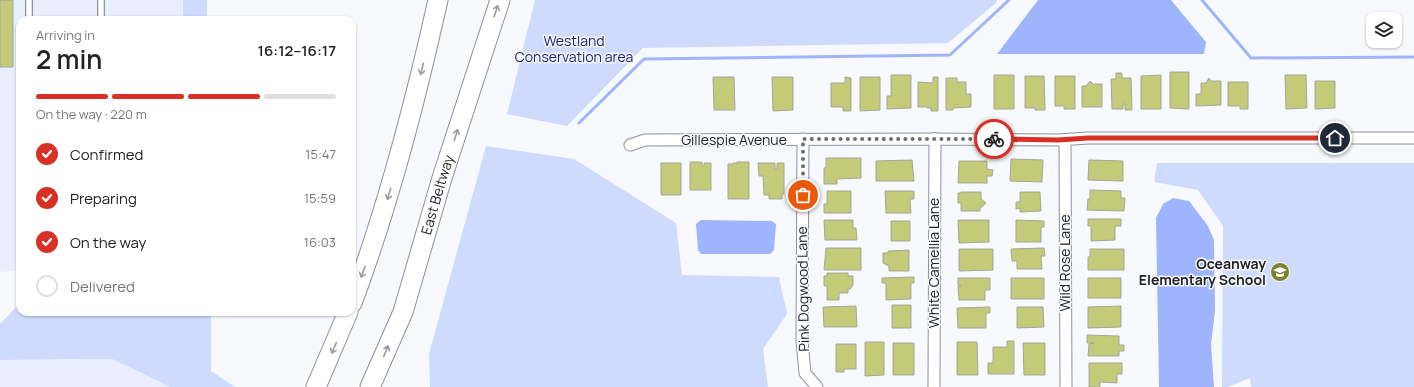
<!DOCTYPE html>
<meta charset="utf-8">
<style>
:root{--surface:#fff;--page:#f6f6f6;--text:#222;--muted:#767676;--line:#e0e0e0;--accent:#d93025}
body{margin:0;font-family:Manrope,sans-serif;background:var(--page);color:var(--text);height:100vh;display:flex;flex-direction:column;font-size:15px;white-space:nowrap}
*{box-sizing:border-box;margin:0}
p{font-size:13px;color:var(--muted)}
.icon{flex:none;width:22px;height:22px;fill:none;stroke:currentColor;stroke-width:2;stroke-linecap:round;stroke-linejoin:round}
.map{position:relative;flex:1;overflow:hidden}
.details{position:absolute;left:16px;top:16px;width:340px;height:300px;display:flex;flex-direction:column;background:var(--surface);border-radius:12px;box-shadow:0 1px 3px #0004}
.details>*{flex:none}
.controls{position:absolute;left:1366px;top:12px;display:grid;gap:8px}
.controls a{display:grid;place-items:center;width:36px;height:36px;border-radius:8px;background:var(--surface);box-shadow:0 1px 3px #0004;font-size:20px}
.pin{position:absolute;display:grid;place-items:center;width:34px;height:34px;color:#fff;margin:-17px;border:2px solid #fff;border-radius:50%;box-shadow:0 1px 4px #0007}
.courier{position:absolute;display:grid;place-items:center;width:40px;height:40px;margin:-20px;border:3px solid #d93025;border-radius:50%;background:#fff;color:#222;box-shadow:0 1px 5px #0007}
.headline em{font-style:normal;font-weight:600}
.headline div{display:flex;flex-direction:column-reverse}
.headline{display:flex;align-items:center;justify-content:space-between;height:68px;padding:0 20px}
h1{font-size:26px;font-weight:600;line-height:30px}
.bar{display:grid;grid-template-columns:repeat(4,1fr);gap:6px 4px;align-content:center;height:48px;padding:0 20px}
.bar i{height:5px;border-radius:3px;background:var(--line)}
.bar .selected{background:var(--accent)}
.bar p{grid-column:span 4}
ol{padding:0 20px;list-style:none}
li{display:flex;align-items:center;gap:12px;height:44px}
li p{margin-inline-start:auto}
li .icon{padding:4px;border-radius:50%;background:var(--accent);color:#fff;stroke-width:4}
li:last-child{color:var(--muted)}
li i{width:22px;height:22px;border:2px solid var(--line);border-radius:50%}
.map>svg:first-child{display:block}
</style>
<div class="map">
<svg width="1414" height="387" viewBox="0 0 1414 387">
<rect width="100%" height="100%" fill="#f7f9fe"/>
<path fill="#e9efff" d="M0 0H183V20H20V270L0 272Z
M112 359 171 387H0V360Z"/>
<path fill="#cfdbfd" d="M183 0H207V20H183Z
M535 0H997L996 3 948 43 643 48 567 126 507 114Z
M486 146 574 159 676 223 682 275 779 277 787 314 763 349 768 387H430L429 354Z
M1157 163H1414V387H1251L1250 378 1228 387H1222L1223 226 1198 190 1154 182Z
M20 303V312H211V371L235 387H171L112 359 0 360V324Z"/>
<path fill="#9eb5fe" d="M1038 0H1171L1206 42 1204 54H997Z
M1173 198 1189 201 1208 226 1214 240 1215 311 1211 344 1214 387H1159L1156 218 1163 204Z
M701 220 772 221 776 224 774 250 770 254H701L698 250 696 224Z"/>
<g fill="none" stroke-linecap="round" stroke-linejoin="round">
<path stroke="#9eb5fe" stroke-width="3" d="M1202 0 1251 58 1414 57
M579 123 644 59 950 55 1009 0"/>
</g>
<path fill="#c4cb78" stroke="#a4a69a" d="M0 0H13V67H0Z
M1170 72H1189V109L1170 108Z
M1116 73H1122V78H1131L1132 110H1125V104H1123V109H1112L1111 79H1116Z
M891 75H911V108L887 109V96H891Z
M994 75H1014V109H994Z
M1161 75V109H1141V76Z
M1285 75H1306L1307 108 1286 109Z
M1025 76H1044L1045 110H1035V108H1025Z
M1055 76H1075V109H1064V106H1055Z
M713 77H734L735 110H714Z
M772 77H793V110L773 111Z
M845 77 851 78V111H843V107H831V83H845Z
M860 77H880V110L860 111Z
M933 77H938V111H931V108H927V107H918V82L933 83Z
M946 78H957V82H966V94H971V107L953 108V110H946Z
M1209 78 1211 81H1221V105L1196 106V94H1201V83H1206Z
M1090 81 1093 84H1102V107H1082V86H1086Z
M1315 81H1335V108L1315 109Z
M1228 82H1248V109H1240V106H1228Z
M826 158H861V178L837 179V184H824V168H826Z
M1011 159 1043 160 1042 182 1010 181Z
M912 160 914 181H876V161Z
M1089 160 1123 161V181L1088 180Z
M959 161H987V169L993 170 992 176H987V183H958Z
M690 162H702V166H704V163H711V190H690Z
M737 162H749V199H728V164H733V163H737Z
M661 163H681V195H661Z
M758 163H775V169H777V163H784V194H782V199H769V195H764L763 176H759Z
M1090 190 1121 191V198H1125L1124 211 1087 210 1088 199H1090Z
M827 191H851V213H824V204H827Z
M885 191H914V199H910L911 213H886Z
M961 192H981V199L986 203 982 207H980V211H961V203H958V193H961Z
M1020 192H1040L1041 211 1020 212V208L1016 209V202H1020Z
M1088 219H1121V226H1115V240L1091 241V226H1088Z
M824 220H853V228H856L857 240H825Z
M958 220H989V242L959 243Z
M1016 220 1044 221V227H1041V242H1016Z
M891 221H910V241H891Z
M826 248H861V270H824Z
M1044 248 1045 256H1041L1042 269H1017V261H1012L1011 249Z
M959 249H993V270L959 271Z
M1090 249H1124V270H1088V257H1090Z
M909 250V271H889V266L883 263V253H888V251Z
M827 273H848V276H853V285L850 289H848V293H839V300H827V286H824V276H827Z
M914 277V283H911V299L886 300V283H882V278Z
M958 278H990V290H985V300H959L958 286H961V285H958Z
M1011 278H1044V299H1011Z
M1088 278H1121V298H1088Z
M892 305H911V328H892Z
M856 306 857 327H824L823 307Z
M1121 306V327L1088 328V307Z
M990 307V313H986V328H958L957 308Z
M1017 307H1043L1044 327 1017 328Z
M1087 335 1119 336V345H1124V351H1119V356H1088L1089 344 1094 343H1087Z
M1007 341H1014V374H988V363H993V347H1007Z
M865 342H884V375L865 376Z
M957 342H977L978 375H957Z
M893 343H914V375H893Z
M1023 343H1045V375H1024Z
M836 344H856V369H844V372H836Z
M1089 363H1122V374H1117V383L1100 382V387H1089Z"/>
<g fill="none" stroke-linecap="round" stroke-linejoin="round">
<defs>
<path id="service" d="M29 0V20
M101 20V0"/>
<path id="minor" d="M803 139 802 341 805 373 817 387
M1065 140 1066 387
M630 145 645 140 935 139 1058 140 1088 138H1414
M934 387 935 139"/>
<g id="motorway">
<path d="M352 303C389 204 415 103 438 0"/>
<path d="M316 387 348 312"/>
<path id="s1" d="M370 387 403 312 442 178 500 0"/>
</g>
</defs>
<use href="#service" stroke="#8d919c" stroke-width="8"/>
<use href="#minor" stroke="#8d919c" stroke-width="13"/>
<use href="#motorway" stroke="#8d919c" stroke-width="21"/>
<use href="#service" stroke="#fff" stroke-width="5.5"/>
<use href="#minor" stroke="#fff" stroke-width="11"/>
<use href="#motorway" stroke="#fff" stroke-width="19"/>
</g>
<defs><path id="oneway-shaft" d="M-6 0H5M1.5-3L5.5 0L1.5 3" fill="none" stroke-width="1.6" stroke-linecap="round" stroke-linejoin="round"/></defs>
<g stroke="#9b9c9d">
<use href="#oneway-shaft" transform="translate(496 11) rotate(-72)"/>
<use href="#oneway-shaft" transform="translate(422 69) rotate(104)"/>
<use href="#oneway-shaft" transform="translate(456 135) rotate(-72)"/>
<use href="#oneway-shaft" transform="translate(389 194) rotate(107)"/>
<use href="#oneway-shaft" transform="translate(363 272) rotate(110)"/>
<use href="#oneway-shaft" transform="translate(334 348) rotate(114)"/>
<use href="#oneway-shaft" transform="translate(386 351) rotate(-67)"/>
</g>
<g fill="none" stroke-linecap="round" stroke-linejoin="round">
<path stroke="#6b6d72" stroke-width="4" stroke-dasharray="0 7.2" d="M803 195V139H994"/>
<path stroke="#d93025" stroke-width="5" d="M994 139 1058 140 1088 138H1335"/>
</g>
<defs>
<symbol id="school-disc" viewBox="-11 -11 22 22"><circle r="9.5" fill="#7d822d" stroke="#f7f9fe"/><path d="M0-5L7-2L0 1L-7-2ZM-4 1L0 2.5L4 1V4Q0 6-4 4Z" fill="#fff"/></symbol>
</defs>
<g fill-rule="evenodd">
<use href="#school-disc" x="1269" y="261" width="22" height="22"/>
</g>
<g text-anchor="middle" stroke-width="3" stroke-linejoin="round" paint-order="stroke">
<g font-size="14" fill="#192374" stroke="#f7f9fe">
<text x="574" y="46">Westland<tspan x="574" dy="16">Conservation area</tspan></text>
</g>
<g font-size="14" fill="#202226" stroke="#f7f9fe">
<text x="734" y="145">Gillespie Avenue</text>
<text dy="5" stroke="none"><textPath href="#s1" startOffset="204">East Beltway</textPath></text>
<text transform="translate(934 263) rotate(-90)" y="5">White Camellia Lane</text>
<text transform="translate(1065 263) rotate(-90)" y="5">Wild Rose Lane</text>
<text transform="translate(803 289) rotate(-91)" y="5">Pink Dogwood Lane</text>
</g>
<g font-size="14" font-weight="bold" fill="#202226" stroke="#f7f9fe" text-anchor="end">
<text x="1266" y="269">Oceanway<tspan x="1266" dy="16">Elementary School</tspan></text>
</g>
</g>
</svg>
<div class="controls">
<a><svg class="icon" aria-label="layers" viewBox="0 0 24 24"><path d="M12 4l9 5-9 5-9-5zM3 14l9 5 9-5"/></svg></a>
</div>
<div class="pin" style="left:803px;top:195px;background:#ea580c"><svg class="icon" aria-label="bag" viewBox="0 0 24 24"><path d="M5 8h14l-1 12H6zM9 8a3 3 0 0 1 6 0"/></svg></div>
<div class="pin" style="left:1335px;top:138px;background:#1f2937"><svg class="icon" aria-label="home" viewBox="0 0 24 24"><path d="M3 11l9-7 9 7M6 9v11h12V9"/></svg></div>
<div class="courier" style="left:994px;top:139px"><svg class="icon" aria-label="bike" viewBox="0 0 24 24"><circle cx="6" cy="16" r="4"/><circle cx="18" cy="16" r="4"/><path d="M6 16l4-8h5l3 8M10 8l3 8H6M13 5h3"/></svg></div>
<section class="details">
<div class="headline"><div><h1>2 min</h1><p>Arriving in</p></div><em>16:12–16:17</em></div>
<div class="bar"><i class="selected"></i><i class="selected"></i><i class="selected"></i><i></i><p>On the way · 220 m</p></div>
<ol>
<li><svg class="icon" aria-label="check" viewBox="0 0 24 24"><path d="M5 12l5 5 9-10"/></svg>Confirmed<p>15:47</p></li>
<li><svg class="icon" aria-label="check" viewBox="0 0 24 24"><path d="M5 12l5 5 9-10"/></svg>Preparing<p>15:59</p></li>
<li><svg class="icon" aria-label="check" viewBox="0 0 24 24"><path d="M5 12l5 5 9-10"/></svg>On the way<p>16:03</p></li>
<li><i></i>Delivered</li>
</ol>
</section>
</div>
